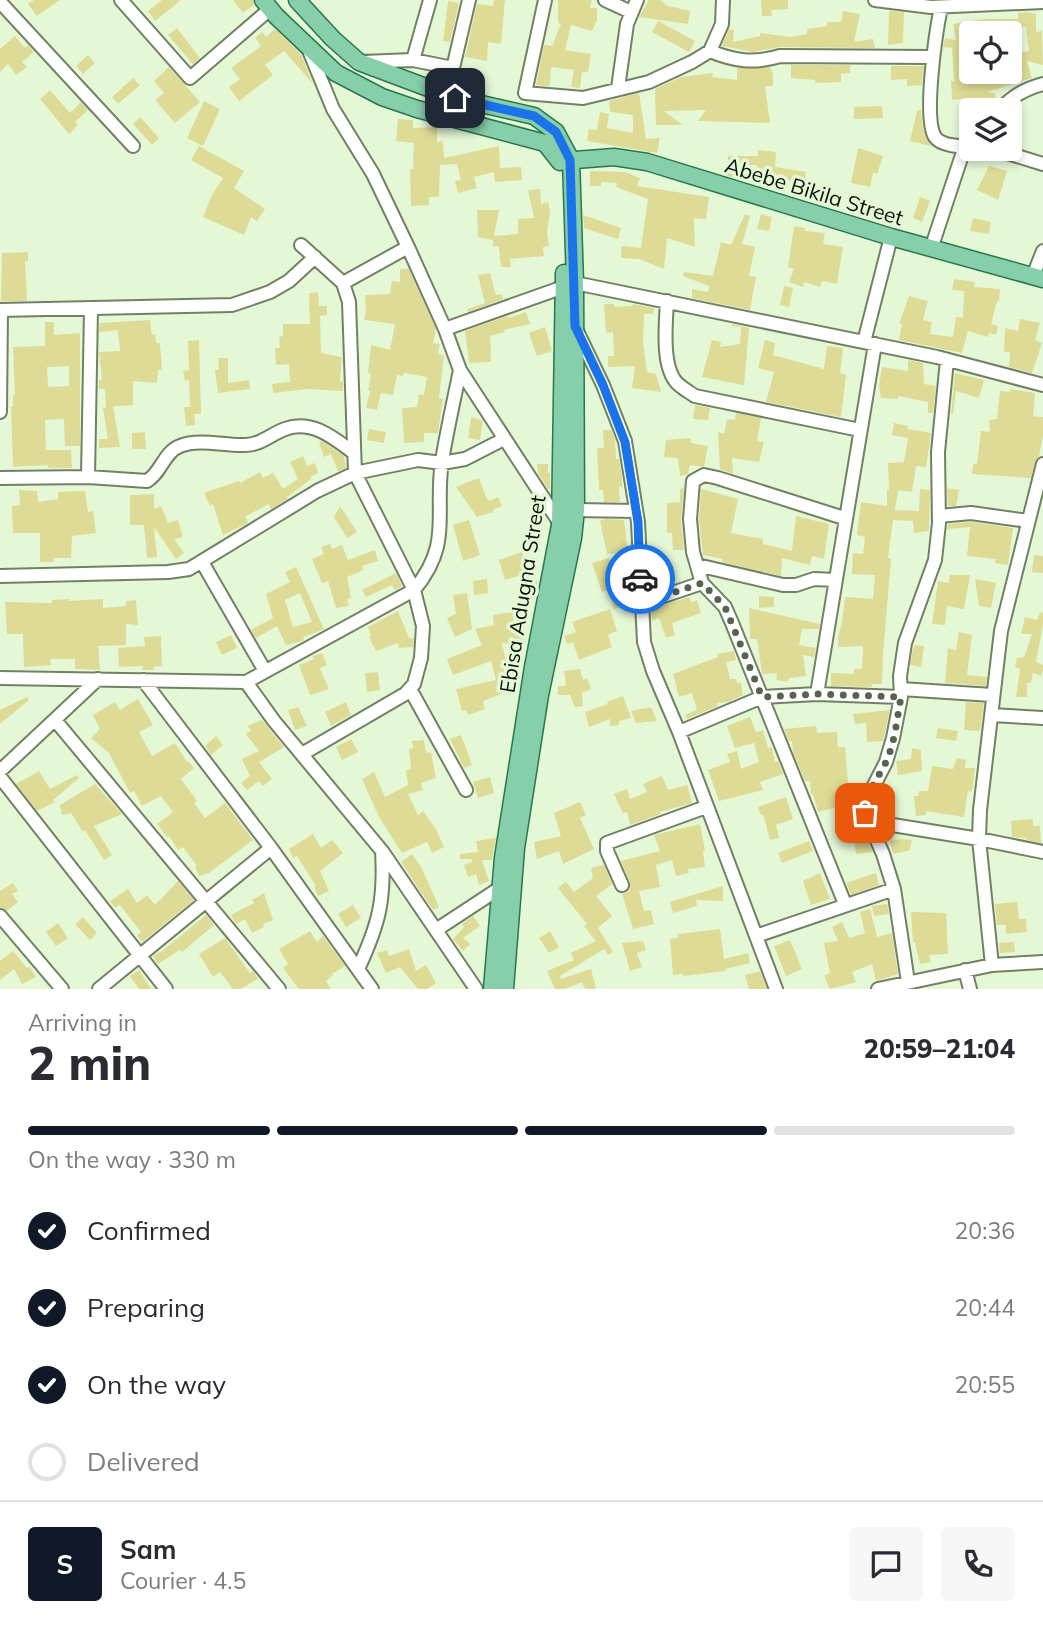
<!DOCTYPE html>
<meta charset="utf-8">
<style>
:root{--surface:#fff;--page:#f7f7f7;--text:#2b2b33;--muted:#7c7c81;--line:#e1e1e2;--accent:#111827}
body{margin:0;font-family:Mulish,sans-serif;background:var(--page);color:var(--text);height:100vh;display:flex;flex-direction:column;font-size:26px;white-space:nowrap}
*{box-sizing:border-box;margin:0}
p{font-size:23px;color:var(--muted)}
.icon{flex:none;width:38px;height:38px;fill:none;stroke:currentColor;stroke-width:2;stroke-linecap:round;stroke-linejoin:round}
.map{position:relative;height:989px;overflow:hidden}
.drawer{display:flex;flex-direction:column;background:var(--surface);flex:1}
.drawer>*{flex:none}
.buttons{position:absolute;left:959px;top:21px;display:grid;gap:14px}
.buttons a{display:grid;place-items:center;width:63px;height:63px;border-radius:7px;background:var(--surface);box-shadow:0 4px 10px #0003;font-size:35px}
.pin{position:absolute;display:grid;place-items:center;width:60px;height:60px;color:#fff;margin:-30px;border-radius:14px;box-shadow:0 4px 10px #0006}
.courier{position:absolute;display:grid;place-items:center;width:70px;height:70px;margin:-35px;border:5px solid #1a73e8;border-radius:50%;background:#fff;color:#222;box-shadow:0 2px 9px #0007}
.summary em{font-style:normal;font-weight:800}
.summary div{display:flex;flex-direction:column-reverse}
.summary{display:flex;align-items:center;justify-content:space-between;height:119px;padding:0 28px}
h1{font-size:46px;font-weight:800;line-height:52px}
.bar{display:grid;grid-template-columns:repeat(4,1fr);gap:10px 7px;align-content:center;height:84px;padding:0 28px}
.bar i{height:9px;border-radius:5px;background:var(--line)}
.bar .on{background:var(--accent)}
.bar p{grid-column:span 4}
.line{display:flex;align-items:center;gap:18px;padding:0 28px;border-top:2px solid var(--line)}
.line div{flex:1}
.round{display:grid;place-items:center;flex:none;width:74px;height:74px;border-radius:7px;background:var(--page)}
ol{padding:0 28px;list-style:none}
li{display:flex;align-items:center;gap:21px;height:77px}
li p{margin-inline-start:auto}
li .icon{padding:7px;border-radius:50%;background:var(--accent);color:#fff;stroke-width:4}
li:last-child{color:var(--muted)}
li i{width:38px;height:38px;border:4px solid var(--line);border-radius:50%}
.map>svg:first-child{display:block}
</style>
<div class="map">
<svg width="1043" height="989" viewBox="0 0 1043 989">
<rect width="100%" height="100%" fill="#e5f8d6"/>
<path fill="#dedb96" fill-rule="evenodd" d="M34 0H60L37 16 28 4Z
M162 0H181L155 21 148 11Z
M233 0H253L254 5 243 13Z
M494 0H505L501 44 488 42 487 61 465 57 477 4 493 6Z
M558 0H592L590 8H597V20L592 31 571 25 565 50 591 54 588 72H582L580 88 571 87 574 70 551 67 550 86 536 85 544 45 552 46 561 24 558 23Z
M649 0H660L668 6 690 11 688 24 639 17Z
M761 0H788V9L771 10 772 16H762Z
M448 1 459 3 450 42 443 41Z
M843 11 860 14 854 42 873 39 875 48 780 47 753 52 722 46 729 29 734 30 733 42 760 36V33L791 37 807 34V29L827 26V22H841Z
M889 11 904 12 903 43 888 45Z
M1027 12 1036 14V32L1042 31 1043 65 1027 61 1032 78 987 92 995 93 996 102 991 110H965L964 99 952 100 951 81H954L952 48 943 47 945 38 956 40 953 24 985 19H1018V13ZM1026 27 1029 51 1010 55 1012 66H1010V72H971V33H1009V28Z
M658 21 695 41 689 52 652 32Z
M177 28 200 58 193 64 168 35Z
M275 29 301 54 313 84 284 51 265 65 273 75 239 101 229 87 240 79 231 68 261 46 255 38 262 32 266 37Z
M15 36 25 48 28 45 34 52 22 62 27 67 16 75 8 64 0 72V49Z
M88 55 95 63 83 74 76 66Z
M791 65H850V73L841 74V82L815 83V80L791 78Z
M891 66H924L922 85 907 86V79L891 80Z
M169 67 200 102 175 123 155 100 164 93 154 81Z
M770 67 773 74V86H765L770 123 698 121 706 110 664 111 683 125H656L655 89 681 77 713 73 712 77 737 80V68Z
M133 78 140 85 118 104 112 97Z
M50 90 70 113 81 102 88 110 75 122 78 125 69 134 40 99Z
M639 93 646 139 660 138 657 153 587 141 589 129 597 130 600 112 609 114 607 128 633 133V115L610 112 609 101Z
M204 101 220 109 203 146 187 138Z
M882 106 883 118 854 119V107Z
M921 110 923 129 931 146 910 141 917 111Z
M140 117 159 138 152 145 133 124Z
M398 119 413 120V128L437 127V142L443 141 444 158 499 146 500 168 521 167 522 180 495 182 494 172 474 177 477 188 458 193 455 181 461 180 457 164 440 165 439 197H429V205L411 206 410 169H413L414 143 396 141Z
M199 146 244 171 234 188 265 209 257 221 251 217 244 235 203 217 212 195 223 178 191 160Z
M858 148 883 156 877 174 873 172 870 187 851 183Z
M758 150 776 152 775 167 806 172 804 183 779 179 778 188 769 187V185H757V165H736L734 178 728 176V156H758Z
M989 166 1007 171 998 200 977 190Z
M590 171 625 172 640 178 637 186 709 197 706 219 694 218 695 247 667 238 664 269 639 259 621 258 622 246 641 248 648 199 616 187 617 183 601 182V186H590Z
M804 185 834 192 831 204 802 197Z
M540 189 541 204 548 202 550 212 547 232 549 246 543 247 544 256 510 259 511 267H501L499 246 493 247V240L478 237 477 210H499L494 236 518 234V219L534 218 528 190Z
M920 197 930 201 922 222 913 218Z
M745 214 750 216 742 244 755 247 749 276 756 277 750 310 692 298V289L708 292 709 286 683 276 684 272 713 276 721 242 731 245Z
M761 214 772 217 769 231 757 229Z
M583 215 621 228 618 239 584 228Z
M973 218 991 222 989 234 970 231Z
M794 226 805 228V231L825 233 823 244 843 247 837 284 822 281 820 287 804 282 803 287 789 282 794 269 788 267Z
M28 252V261H25L27 301H1L2 253Z
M400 269H409L436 329 433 343 440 344 438 354 444 355 439 398 443 399 438 433H424V442L404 443 402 408 417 407 419 394 424 395 427 377 404 373 403 376 397 375 393 395 381 393 377 410 366 408 370 391H368L371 374 368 373 371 345 390 350 395 324 364 320 366 311 365 295 390 294 392 281 400 282Z
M490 273 496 295 502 294 503 299 468 312 467 309 485 303 478 275Z
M954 279 975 282 974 287 1000 289 999 301H997L991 324 998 326 996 335 989 333 988 337 968 331 962 353 899 340 902 324H899L909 296 928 301 923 320 932 322 930 334 953 337 956 317 963 318 964 291 952 290Z
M784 286 793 288 789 307 780 305Z
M318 292 319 306H327V315L320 316 321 353 342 357 340 381 343 382V391L308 389 273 393 272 384 290 382 289 364 276 365 275 348H280L279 337 283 336V324H310L309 293Z
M604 304H614V307L632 306 633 304 654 308 653 314H644L643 342 647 372 656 374 661 392 632 388 635 366 608 367V356H614V351L613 332 606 333Z
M526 312 530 324 504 330 505 332 490 336 491 362 469 363 465 331 508 316 509 318Z
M1020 319 1040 323 1035 340 1042 343 1032 373 1009 367 1010 352H1004L1005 328 1018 331Z
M150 320 152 335 155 334 156 343H160L162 370H158L157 383 133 381V405L106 407 105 389H99V380H102L99 352 120 351 118 330 99 332 100 323Z
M45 322H54V335L80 333V446H65L64 419 45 420 46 450H71L72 468H48V465L13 467 11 407H13V395H15L13 347 45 346ZM69 366V386L48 387 47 367Z
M732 324 749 328 744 385 702 377 712 340 721 342 720 347 740 344 741 327 732 326Z
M545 327 552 351 537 356 529 333Z
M199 340 201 414H194L195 425 186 426 184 407H190L189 380 185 381 183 371 189 370 188 341Z
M765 340 775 343 773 355 824 369 827 346 843 348 840 373 846 375 841 417 766 402 774 372 758 368Z
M218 358H228V383L249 380 250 389 218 393 215 370H219Z
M908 360 923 363 924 384 936 386 933 413H928V402L898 396V399L881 398 879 386 882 367 908 371Z
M955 373 984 380 979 398 956 391 953 414H951Z
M1010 389 1035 393 1033 416 1043 417V435L1039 457 1035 462 1031 478 972 474 973 464H977L981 431 990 432 989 420 997 419 1000 391 1010 392Z
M695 405 710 408 708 420 693 419Z
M113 406 120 447 99 448V439H108L103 408Z
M736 413 761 418 757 441 764 442 759 462 732 458 733 474 720 469 718 432 724 434 727 419 735 420Z
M471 417 483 421 480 440 468 438Z
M894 423 908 426 907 429 931 433 926 467 916 466 912 492 898 490 895 510 919 511 920 489 930 490 929 531 914 533 913 521 893 520 888 558 891 559 883 655 882 684H872V687L831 686V673L854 674V669H862L863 646 838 647V637L842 622 845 597 873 599 875 575 852 574 853 553 863 554 865 537 857 535 861 502 887 506V490H889L888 463 904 462 908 438 892 435Z
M369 429 386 432 384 443 367 440Z
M603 430H611L615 440 616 459H619L622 477V487H619L620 502H604L603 490H599L597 448H604Z
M145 432 146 449H132V433Z
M691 438V443L708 446 704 467 690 465 688 474 680 476 678 458 664 457 666 440Z
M322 441 344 456 346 468 338 471 331 454 324 457 319 442Z
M303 456 307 466 315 463 318 473 310 477 311 479 287 497 288 499 271 509 269 504 246 516 248 523 223 535 213 504 210 506 204 493 239 481 240 483 260 472 263 478 273 473 283 489 298 479 290 462Z
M537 464H548V473H550V489H548L538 473Z
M479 478 487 499 490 501 498 497 502 506 493 510V512L477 517 456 487Z
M684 488 681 520 684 550H673L672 533H667V503L680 502V489Z
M947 488 959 490 956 506H948Z
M701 489 738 499 731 533 763 539V544L792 551 796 516 829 524 824 559 812 556 810 565 782 558 781 576 722 562 723 559 703 555 699 519Z
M19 490 37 491 38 502 58 499V492L85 491 88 512 93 511 96 533 72 536 71 558H54V562H40V533H13L12 506 20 505Z
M154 494V509L161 506 168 523 178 520 183 537 174 539 184 553 176 559 154 527 157 557 147 558 144 525H130V495Z
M340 506 357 532 347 538 334 517Z
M605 519 624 520 628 552 607 554 600 521Z
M469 520 480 555 463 561 453 525Z
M971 522 1013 528 1008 565 995 563 996 559 967 556 970 527 947 529 948 524Z
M330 544 332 549 342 545 348 560 375 550 378 561 362 566 364 570 347 577 351 598 347 599 349 606 336 608 328 581 322 583 312 559 324 554 321 547Z
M522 552 526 564 538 583 531 589 522 575 505 580 499 560Z
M1034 555 1043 556V573L1032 572Z
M609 558 613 576 624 575 625 584 616 586 623 606 614 609 608 590 602 592 592 563Z
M296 567 324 629 304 637 303 641 286 645 277 626 256 638 251 630 273 618 266 594 290 582 285 572ZM300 593 312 622 293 627 285 600Z
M396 573 402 586 395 590 392 585 366 597 362 590Z
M950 575H970L964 609 947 606 945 625 932 624 938 581 949 583Z
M487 579 488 593 474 595 473 581Z
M975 579 996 583 991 608 979 606Z
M467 593 472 629 455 637 447 618 456 614 453 595Z
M759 596 774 597V607L759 608Z
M689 597 691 602 697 600 701 613 672 623 675 635 666 638 659 618 652 621 651 609Z
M69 599V601L103 599V608L126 606V601L136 600 138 625 126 624V645L98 646 100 670 75 669V659H50L51 665 24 667 23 634H7L5 602 52 603V600Z
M749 608 820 624 819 629H802L799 645 816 648 814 657 803 655 806 676 789 678 788 682 776 680 777 673 762 674 757 639H750Z
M610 609 617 631 608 635 612 647 579 660 573 642 567 644 564 636 576 632 572 622Z
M398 611 409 638H414L413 647 399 648 398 643 376 651 369 637 371 636 368 627Z
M513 612 515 632 526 633 525 645 502 643 508 670 515 668 518 680 508 683 511 690 483 701 485 709 468 715 466 710 462 711 456 689 496 680 491 661 453 675 447 659 482 645 475 629 494 625 493 615Z
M1040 612 1043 613V624L1036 662 1043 665V670L1041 676 1033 673 1031 683H1027V697H1016L1020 669 1015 667 1017 658 1024 657 1032 634H1021L1025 617 1037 620Z
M959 632 972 635 967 675 987 677 986 686 945 683 948 648 956 650Z
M231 635 237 648 222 655 216 642Z
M161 636 162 666 154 667V670H142L143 666 119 667 118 648 145 646 144 637Z
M914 645 924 646 921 667 910 665Z
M734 651 736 660 726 662 730 679H736L737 683H741L743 695 728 702 717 703 718 706 687 719 685 715 697 710 692 693 679 697 673 674 718 657 717 654Z
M322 653 327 665 320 668 329 689 310 695 299 665 314 659 313 656Z
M580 669 583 680 587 678 591 689 582 693 583 706 575 707 570 695H558V686H566L564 671Z
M378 672 380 690 367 692 365 673Z
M623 696 631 718 619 721V725L610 726V719L589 727 585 712 608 704 607 702Z
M27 697 29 700 0 724V710Z
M138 699 153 725 139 732 152 756 175 743 187 762 188 761 194 768 181 779 197 801 194 803 205 818 225 803 253 840 209 873 199 876 195 867 197 866 183 847 178 850 169 836 167 837 157 824 173 812 161 796 142 806 134 791 130 793 109 753 91 738 100 729 93 715 115 702 120 710Z
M346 702 351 715 331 726 325 712Z
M966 702 984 703 980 731 964 730Z
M298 707 307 726 295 730 288 710Z
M651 707 657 721 636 723 631 711Z
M890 710 883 741 867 742 866 723 855 724 853 714Z
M750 717 756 732 763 730 768 748 772 747 775 762 778 761 783 774 760 782 763 790 719 801 708 770 730 762 727 754 737 751 741 769 759 762 754 743 735 748 727 726Z
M262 720 284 747 259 762 272 779 263 786 259 781 247 790 241 783 250 776 242 759 259 751 246 734 251 730 247 726Z
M816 726 817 733 837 732 838 747H845L848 783 851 782 857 799V816L873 852 856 854 853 831H839L838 807 818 812 813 794H811L810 781H805L793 752 792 741H789L784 729Z
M938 728 958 731 956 741 936 738Z
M461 735 472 765 464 768 450 739Z
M216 736 223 745 211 755 205 746Z
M351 739 358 752 342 760 336 747Z
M424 740 426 753 431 752 436 778 421 783 423 790 408 794 418 815 423 811 436 829 444 847 432 853 427 842 402 853 379 817 362 779 374 772 385 797 408 785 406 770 411 769 409 749 413 748 412 741Z
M912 748 921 750 922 771 898 775 896 761 911 759Z
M957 758 966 760 965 768H975L972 792 968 791 964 817 926 811V815L916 816 914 796H918L919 791H928L932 766 953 769Z
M39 771 50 789 77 775 79 778 53 800 55 802 37 811 16 784Z
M662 776 668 790 687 785 692 803 660 812 661 814 630 825 627 812 623 813 614 794 627 789 630 799 647 792 643 784Z
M490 777 494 793 478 798 473 782Z
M95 784 122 814 94 826 112 855 104 860 85 830 83 832 71 813 62 815 60 805Z
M786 797 793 819 776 825 779 838 770 840 763 814 761 815 758 807Z
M580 802 586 815 580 818 594 849 563 864 559 851 537 859 534 842 561 836 554 813Z
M1033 819V826H1040L1041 843 1026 840V838L1012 837 1011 821Z
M700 824 705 850 703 851 705 867 688 869 689 873 676 876 672 860 656 865 660 887 639 891 644 911 651 910 654 924 633 929 622 894 629 891 630 882 621 861 660 851 654 835Z
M313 834 321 848 332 840 343 853 320 871 329 891 318 896 314 886H316L297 856 293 858 289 849Z
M496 838 492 860H482L489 881 479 885 476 874 468 877 464 865 472 862V859H460V854L478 852 476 841Z
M901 839 912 840 910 850 893 854 890 841Z
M809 841 813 851 782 863 778 853Z
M412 854 421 867 439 907 433 910 401 862Z
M604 865 612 884 596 896 612 916 598 928 613 952 608 955 604 949 560 976 561 979 591 969 596 989H585L582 982 565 989H555L547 971 574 960 571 953 596 941 584 926 587 924 558 888 566 882 574 892 593 878 591 868Z
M820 873 830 899 811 905 803 881Z
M876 873 879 885 851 895 846 883Z
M178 881 194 900 142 942 137 935 141 932 120 905 115 908 110 901 128 889 137 903 147 895 155 905Z
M13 883 18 891 12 894 18 902 7 911 0 907V891Z
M723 886V901L696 900 697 906 673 913 670 902Z
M264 893 273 920 263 924 264 927 252 933 245 919 236 924 231 915 254 903 252 900Z
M1017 902 1019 919H1026L1027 932 1006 934V925H997L995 904Z
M887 904 889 914 874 916 872 906Z
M353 905 361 918 346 927 338 914Z
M870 909 877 937 892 933 898 974 876 981 872 964 852 972 856 982 830 989 824 976 830 973 824 943 838 941 832 927 842 922 849 938 865 933 860 912Z
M911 912 946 913 948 954 929 955 931 962 920 964 915 942H913Z
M206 915 214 925 182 952 180 950 158 964 153 956 162 951Z
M473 916 480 926 463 938 470 944 463 951 453 939 464 927 462 924Z
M83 917 97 933 90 940 75 924Z
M58 923 68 938 56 946 46 932Z
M720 929 724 959 748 953 750 963 725 969 726 971 683 976V974L673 975 670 939 678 938V934Z
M310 931 317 942 323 936 345 966 332 974 333 975 326 981 331 989H299L283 968 288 964 279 949Z
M550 931 559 947 549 953 539 938Z
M225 938 250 973 253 971 258 979 240 989H233L220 972 213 977 199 954Z
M790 940 802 969 786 976 774 946Z
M643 941 646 950 637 953 642 967 630 971 622 943Z
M1014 942 1015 952 1000 953 999 943Z
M409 949 416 971 426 965 436 983 427 989H418L400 967 386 973 377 953 387 950 389 956Z
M13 951 27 968 30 967 36 977 22 984 14 969 0 980V961Z
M139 970 151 989H139L130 976Z
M760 971 767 989H749L745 975Z"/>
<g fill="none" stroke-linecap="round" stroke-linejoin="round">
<defs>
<path id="minor" d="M121 0 190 78 270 9
M545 0 525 93 583 98 649 82 692 62 710 51 722 24 723 0
M605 0 631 12
M875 0 931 7 1043 2
M0 2 133 146
M941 7C936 31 923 118 935 137 941 146 962 147 971 146
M308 48 333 109 373 174 408 247 445 329 460 370 561 525
M710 51C734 61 754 64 780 56L932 57
M413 60 453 68 469 0
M363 62 413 60 430 0
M618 88 627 24 637 0
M1000 110C1012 96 1025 89 1043 84
M994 149 1043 164
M301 245 343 283 349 302 355 473 414 590 423 626 421 658 414 684 405 694 302 754
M931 249 962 155 971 143
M1033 276 1043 251
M343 283 408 247
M667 301C666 323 661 366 677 383 682 388 689 392 695 396L860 430
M0 310 232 305 270 292 289 281 315 257
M445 329 575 283 937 357 1043 385
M576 329 603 385 625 441 638 522 644 642 653 671 679 732 776 989
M864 342 891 237
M0 412 1 310
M88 477 91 309
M0 478 88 477 147 481C161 473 164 452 180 446 200 438 224 446 245 445 261 445 271 434 285 429 312 419 334 438 354 453
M576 510 636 511
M939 516 971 513 1028 521
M844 518 718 478 704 475 693 481 690 519 693 552 702 583 725 607 732 623 845 904
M202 562 265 671
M697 565 783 585H796L814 579 835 580
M0 576 168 572 189 569 317 491 355 473 418 460 442 463 465 459 504 439
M640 604 702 583
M0 678 246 682 414 590C453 543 434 514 442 461 447 430 454 400 460 370
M143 680 271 848 372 989
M246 682 274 721 382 851 476 989
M410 689 466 790
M901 689 992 695
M817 694 875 344
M992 715 1043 718
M55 720 279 989
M679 732 762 697 817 694 901 697
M0 771 98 679
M0 777 166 989
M868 821 979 839 1043 852
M622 885 607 851V843L706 807
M0 916 62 989
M436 930 500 888
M756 936 894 889
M992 965 979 839 980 810 1001 631 1043 464
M358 969C379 924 385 900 382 851
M965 970 970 989
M908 982 894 889 883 854 865 813 864 805 886 762 893 738 901 697 900 676 905 643 935 560 939 523 938 452 947 360
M99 989 271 848
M878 989 992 965 1043 962"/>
<path id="major" d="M263 0 276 16 336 73 382 97 417 109 545 143 560 162
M297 0 333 39 359 62 455 98 534 116 556 132 571 160 575 283 576 510 573 538 540 695 516 848 505 989
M562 161 614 157 647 162 891 237 1043 279
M492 989 503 858 533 667 560 525 564 273"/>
</defs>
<use href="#minor" stroke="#718264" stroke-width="16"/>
<use href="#major" stroke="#28774d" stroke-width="19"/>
<use href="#minor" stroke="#fff" stroke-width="12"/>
<use href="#major" stroke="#87ceaa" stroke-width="16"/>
</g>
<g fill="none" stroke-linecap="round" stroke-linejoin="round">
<path stroke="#57624f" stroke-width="7" stroke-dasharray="0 12.6" d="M640 579V604L702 583 725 607 762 697 817 694 901 697C897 719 895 742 886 762 878 779 864 794 865 813"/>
<path stroke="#1a73e8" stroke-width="9" d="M455 98 534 116 556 132 570 160 575 326 603 385 625 442 638 522 640 579"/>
</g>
<g text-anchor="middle" stroke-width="7" stroke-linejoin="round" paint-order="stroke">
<g font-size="21" fill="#0b1207" stroke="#e5f8d6">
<text transform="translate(814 192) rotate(17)" y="7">Abebe Bikila Street</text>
<text transform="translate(523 594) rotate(-81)" y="7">Ebisa Adugna Street</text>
</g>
</g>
</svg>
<div class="buttons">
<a><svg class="icon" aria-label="locate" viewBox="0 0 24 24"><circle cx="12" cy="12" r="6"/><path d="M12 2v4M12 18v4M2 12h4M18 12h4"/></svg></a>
<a><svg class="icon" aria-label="layers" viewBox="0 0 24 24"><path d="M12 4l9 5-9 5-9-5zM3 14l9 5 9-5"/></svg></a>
</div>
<div class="pin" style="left:865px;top:813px;background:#ea580c"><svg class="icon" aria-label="bag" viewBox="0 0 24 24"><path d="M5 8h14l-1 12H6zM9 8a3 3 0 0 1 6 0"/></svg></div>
<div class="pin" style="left:455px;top:98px;background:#1f2937"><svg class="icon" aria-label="home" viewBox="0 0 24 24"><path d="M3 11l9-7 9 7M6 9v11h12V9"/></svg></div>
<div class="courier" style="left:640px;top:579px"><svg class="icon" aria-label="car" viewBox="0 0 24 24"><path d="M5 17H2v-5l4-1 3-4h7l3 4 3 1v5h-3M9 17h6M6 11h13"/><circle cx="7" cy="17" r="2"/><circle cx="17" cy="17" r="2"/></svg></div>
</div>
<section class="drawer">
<div class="summary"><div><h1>2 min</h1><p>Arriving in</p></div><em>20:59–21:04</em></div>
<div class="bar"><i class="on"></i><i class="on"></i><i class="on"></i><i></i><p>On the way · 330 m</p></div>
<ol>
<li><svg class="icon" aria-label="check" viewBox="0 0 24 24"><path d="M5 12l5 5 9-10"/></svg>Confirmed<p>20:36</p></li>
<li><svg class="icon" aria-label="check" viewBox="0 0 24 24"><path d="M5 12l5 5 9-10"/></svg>Preparing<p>20:44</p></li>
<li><svg class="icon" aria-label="check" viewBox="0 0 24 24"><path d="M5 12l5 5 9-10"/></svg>On the way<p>20:55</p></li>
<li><i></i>Delivered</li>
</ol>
<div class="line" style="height:126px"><b class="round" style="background:var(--accent);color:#fff">S</b><div><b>Sam</b><p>Courier · 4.5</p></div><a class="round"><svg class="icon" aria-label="chat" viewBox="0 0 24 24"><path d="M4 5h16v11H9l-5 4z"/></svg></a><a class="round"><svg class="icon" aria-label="phone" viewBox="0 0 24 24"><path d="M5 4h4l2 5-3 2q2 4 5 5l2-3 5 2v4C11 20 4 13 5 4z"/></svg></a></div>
</section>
